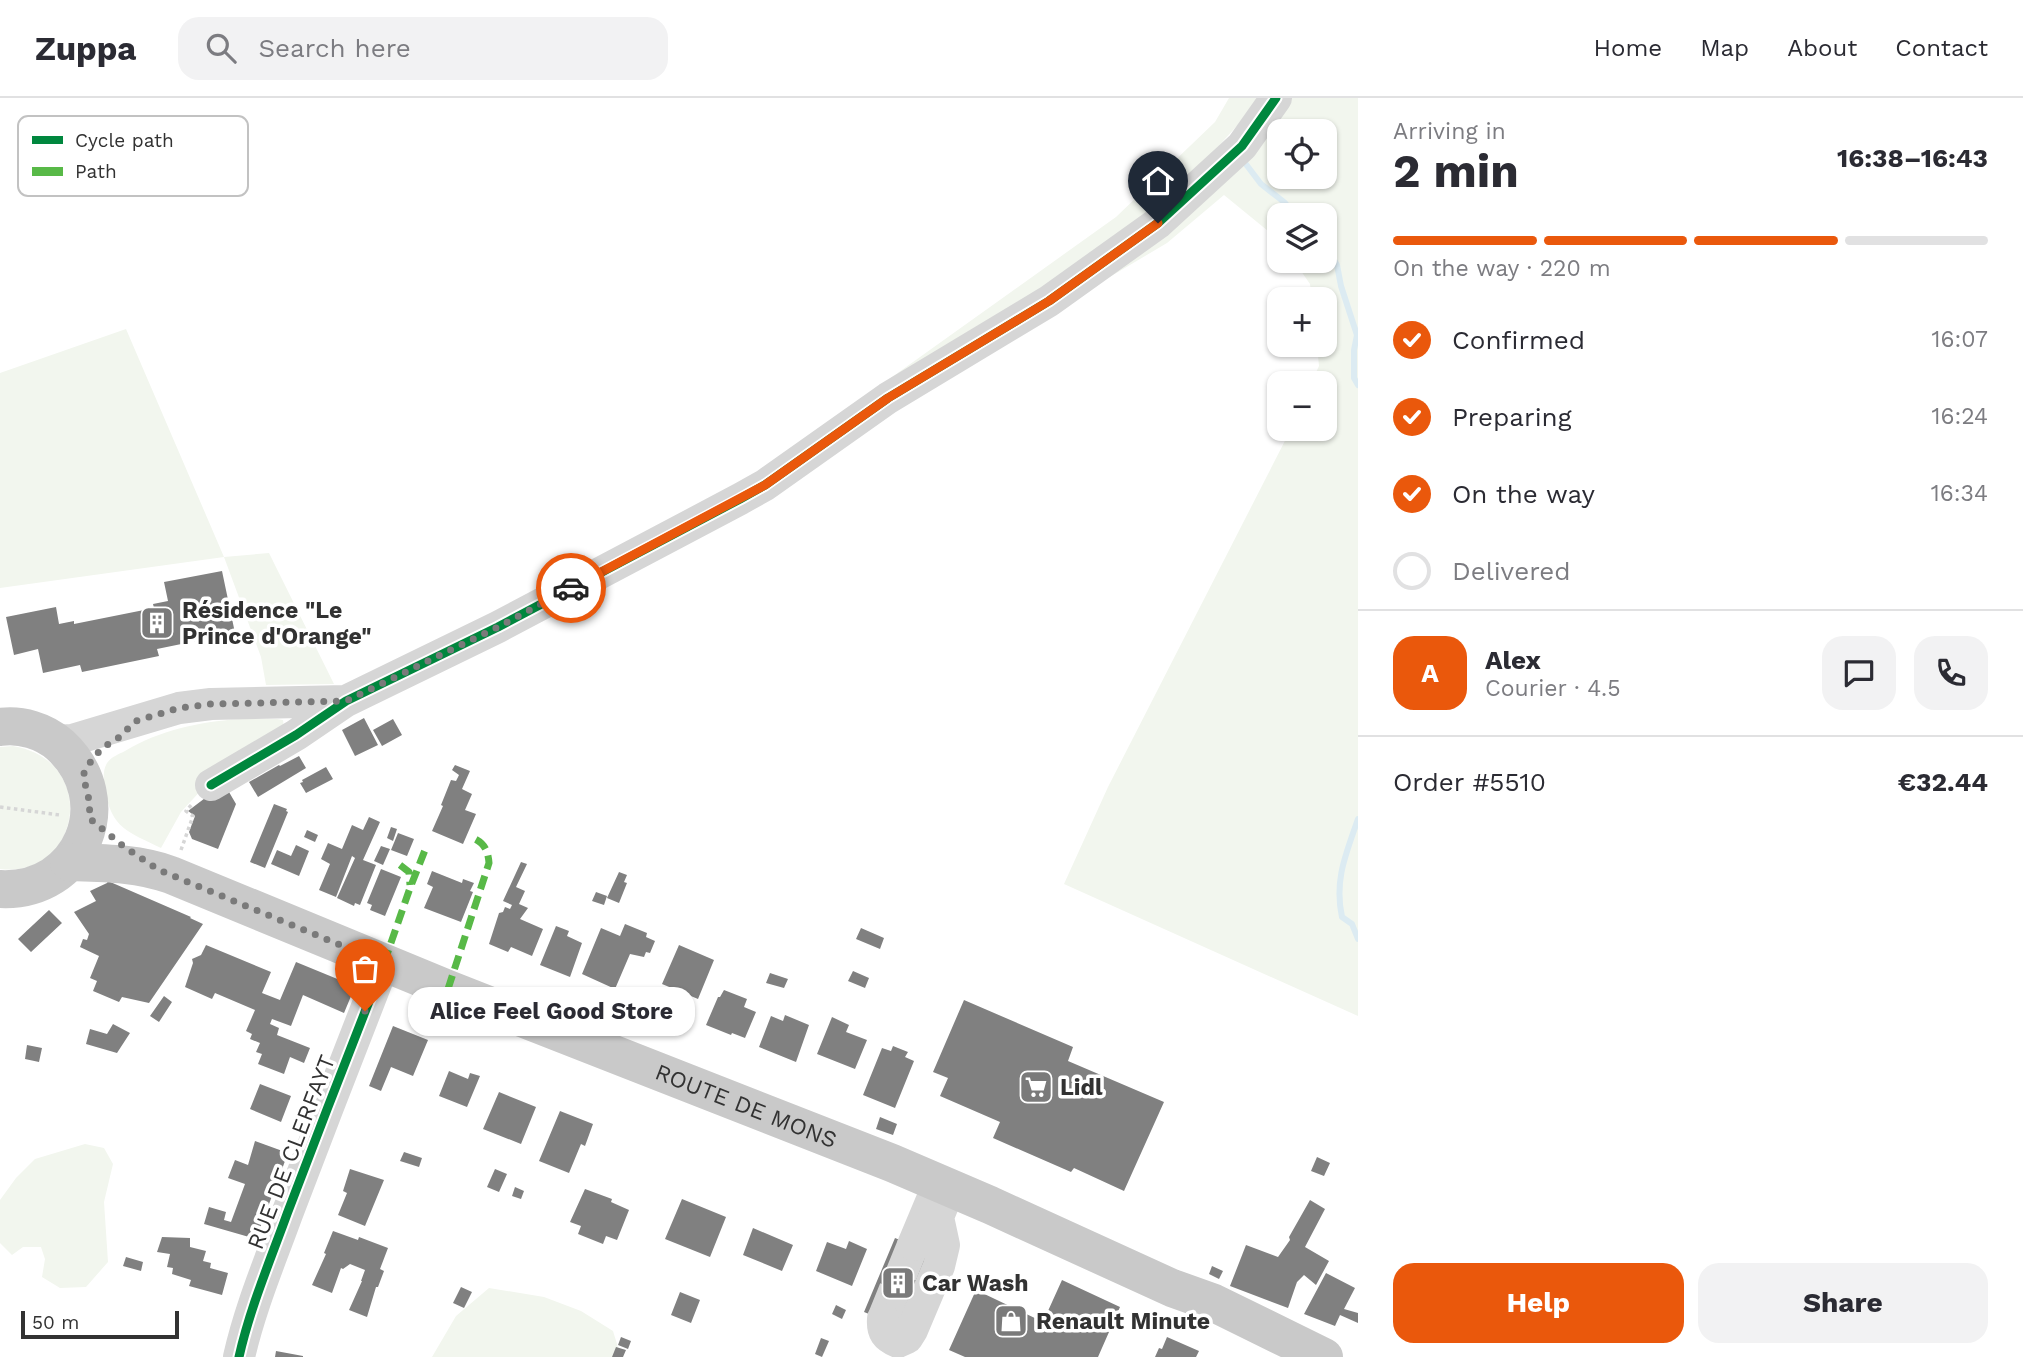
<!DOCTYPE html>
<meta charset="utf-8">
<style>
:root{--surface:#fff;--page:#f2f2f3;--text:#2b2b33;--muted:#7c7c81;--line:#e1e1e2;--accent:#ea580c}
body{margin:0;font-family:"Work Sans",sans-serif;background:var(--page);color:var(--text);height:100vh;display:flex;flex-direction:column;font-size:26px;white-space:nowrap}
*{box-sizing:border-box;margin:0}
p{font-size:23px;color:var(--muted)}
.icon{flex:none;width:38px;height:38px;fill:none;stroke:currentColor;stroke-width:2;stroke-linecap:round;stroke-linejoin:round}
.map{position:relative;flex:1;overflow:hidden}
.sheet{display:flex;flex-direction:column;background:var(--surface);width:665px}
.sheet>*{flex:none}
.tools{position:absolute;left:1267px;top:21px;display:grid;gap:14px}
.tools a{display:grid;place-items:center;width:70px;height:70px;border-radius:14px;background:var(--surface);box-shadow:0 2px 5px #0004;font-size:35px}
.scale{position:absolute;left:21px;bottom:18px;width:158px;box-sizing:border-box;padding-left:7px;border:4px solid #323232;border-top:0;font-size:19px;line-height:24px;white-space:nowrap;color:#323232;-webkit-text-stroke:5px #fff;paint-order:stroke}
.pin{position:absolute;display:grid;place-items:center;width:60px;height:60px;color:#fff;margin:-72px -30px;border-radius:50% 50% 50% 0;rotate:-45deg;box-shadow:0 0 7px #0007}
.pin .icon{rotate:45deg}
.courier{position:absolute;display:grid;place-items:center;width:70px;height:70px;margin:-35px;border:5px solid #ea580c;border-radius:50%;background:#fff;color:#222;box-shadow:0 2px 9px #0007}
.bubble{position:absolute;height:49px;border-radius:21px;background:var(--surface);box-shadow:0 2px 5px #0004;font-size:23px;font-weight:700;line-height:49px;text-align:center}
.head em{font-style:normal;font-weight:700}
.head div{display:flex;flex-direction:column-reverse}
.head{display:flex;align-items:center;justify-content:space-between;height:119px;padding:0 35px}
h1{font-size:46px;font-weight:700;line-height:52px}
.bar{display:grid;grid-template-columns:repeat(4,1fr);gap:10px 7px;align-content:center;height:84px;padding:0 35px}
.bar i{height:9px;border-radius:5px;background:var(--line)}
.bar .on{background:var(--accent)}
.bar p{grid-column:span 4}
.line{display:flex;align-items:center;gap:18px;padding:0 35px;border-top:2px solid var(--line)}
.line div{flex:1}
.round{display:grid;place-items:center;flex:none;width:74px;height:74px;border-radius:21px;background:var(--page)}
ol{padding:0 35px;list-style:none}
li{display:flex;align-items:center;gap:21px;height:77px}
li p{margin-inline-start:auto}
li .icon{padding:7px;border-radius:50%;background:var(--accent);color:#fff;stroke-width:4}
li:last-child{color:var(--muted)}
li i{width:38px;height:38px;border:4px solid var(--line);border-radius:50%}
.button{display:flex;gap:14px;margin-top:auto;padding:14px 35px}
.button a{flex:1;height:80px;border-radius:21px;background:var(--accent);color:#fff;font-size:28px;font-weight:700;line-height:80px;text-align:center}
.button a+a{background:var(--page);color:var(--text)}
header{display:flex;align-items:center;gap:42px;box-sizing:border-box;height:98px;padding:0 35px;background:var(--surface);border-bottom:2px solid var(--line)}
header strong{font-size:33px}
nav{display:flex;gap:38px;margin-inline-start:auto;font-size:24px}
.search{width:490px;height:63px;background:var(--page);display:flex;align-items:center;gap:18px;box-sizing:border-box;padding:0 24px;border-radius:21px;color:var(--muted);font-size:26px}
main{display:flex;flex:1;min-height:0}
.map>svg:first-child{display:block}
</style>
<header>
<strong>Zuppa</strong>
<div class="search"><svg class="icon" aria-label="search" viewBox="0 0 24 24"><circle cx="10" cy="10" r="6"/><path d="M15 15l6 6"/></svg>Search here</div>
<nav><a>Home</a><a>Map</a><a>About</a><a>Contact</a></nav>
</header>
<main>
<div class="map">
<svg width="1358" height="1259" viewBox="0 0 1358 1259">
<rect width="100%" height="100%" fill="#fff"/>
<path fill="#f2f6ee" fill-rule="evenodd" d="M1229 0H1262L1178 93 1110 148 864 299 1116 119 1215 24Z
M1283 0H1358V918L1064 786 1108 689 1291 331H1325V285H1311L1319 268 1317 247H1325V201H1312L1310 186 1294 163H1325V117H1279V142L1224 97 1167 145 1081 196 1057 205ZM1279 33H1325V79H1279Z
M126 231 224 459 269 455 334 586 266 587 261 559 224 459 0 490V275Z
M239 621H277L283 622 284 629 205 688 181 714 161 750C129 734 111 731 105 691 104 682 102 674 107 665 111 659 119 656 125 653 160 632 199 624 239 621Z
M13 648C101 663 80 781 0 771V649Z
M85 1046 104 1050 113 1066 104 1104 108 1164 86 1189 60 1190 42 1179 45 1161 41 1149H23L12 1157 0 1145V1102L16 1080 35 1061Z
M489 1190 544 1199 581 1213 613 1233 621 1259H432L456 1218Z"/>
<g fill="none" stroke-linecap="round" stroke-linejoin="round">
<path stroke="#dcebf2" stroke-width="6" d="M1242 61 1261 86 1284 104 1296 117
M1325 149 1337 167 1341 188 1357 237 1354 252V280L1358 287
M1358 721C1346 756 1334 782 1342 819L1352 826 1358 841"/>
</g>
<path fill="#808080" d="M222 473 235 535 157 551 159 558 82 574 80 567 43 575 38 551 14 557 6 519 56 509 59 526 74 523V526L154 510 153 506 168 503 164 484Z
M364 620 378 647 355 658 342 632Z
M393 621 402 637 382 648 373 632Z
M299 658 306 670 258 699 249 684 279 667 280 668Z
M455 667 470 673 462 691 472 696 465 712 476 716 463 746 432 733 443 708 441 707 451 682 456 683 459 677 452 672Z
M326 669 333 681 306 695 300 685 303 684 302 682Z
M213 694H229L236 706 218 751 192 741 189 734 195 718 188 713Z
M274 706 287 711 286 713 288 714 265 770 250 764Z
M369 719 380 724 363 762 376 767 360 807 355 805 354 808 337 800 355 760 352 758 336 799 319 792 330 766 321 761 328 745 342 751 352 727 363 732Z
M391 729 397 731 393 743 387 740Z
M307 732 318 737 315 744 304 739Z
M398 735 414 741 407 758 391 752Z
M296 747 309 753 299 778 271 766 277 752 291 758Z
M381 748 390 751 383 767 374 763Z
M521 764 527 766 516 789 525 793 519 806 528 810 520 821 543 831 532 858 511 849 508 854 489 846 499 815 503 814 505 809 510 811 512 807 503 803Z
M381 771 401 779 385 818 370 812 372 807 367 805Z
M432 773 462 785 463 781 474 785 470 793 473 794 461 824 424 810 433 789 427 786Z
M619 774 627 777 624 784 627 785 619 805 607 800Z
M108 783 191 819 190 820 203 826 149 905 122 899 119 904 93 893 97 883 90 880 99 858 80 849 83 841 87 842 89 836 74 814 96 803 90 793 107 785Z
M596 794 607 798 604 807 592 803Z
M49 812 62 825 31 854 18 841Z
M625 826 647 835 646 839 655 843 650 855 646 854 644 859 630 856 615 891 582 876 601 830 620 838Z
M556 828 569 833 567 838 582 845 570 879 540 867Z
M861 830 884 840 880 851 856 841Z
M206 847 271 874 262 895 280 902 296 864 352 887 354 891 344 915 303 897 291 928 272 921 270 926 279 930 277 937 310 950 304 965 290 959 284 976 258 966 262 956 256 954 260 945 250 941 252 936 246 933 255 912 215 895 212 901 185 889 193 865 192 861 201 857Z
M679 847 714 862 698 901 662 886Z
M853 873 869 880 865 890 848 883Z
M770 875 788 881 784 890 766 885Z
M724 892 747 901 744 909 756 914 745 940 732 935 731 937 706 927 718 899H720Z
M164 898 172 904 159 924 150 918Z
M964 902 1073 949 1068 963 1164 1004 1124 1093 1074 1070 1071 1074 993 1040 1000 1024 940 998 948 980 933 974Z
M785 917 809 927 796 964 759 949 771 918 783 923Z
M832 919 849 927 846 934 867 942 855 971 817 956Z
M113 926 130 935 117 955 86 946 90 931 107 936Z
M393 928 428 942 413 978 391 969 381 993 369 988Z
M27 947 42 950 39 964 25 961Z
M893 948 908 954 905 959 914 963 895 1010 863 997 882 950 891 953Z
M449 973 468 981 470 975 480 978 467 1009 439 998Z
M260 986 291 998 281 1024 250 1011Z
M499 994 536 1009 521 1046 483 1031Z
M560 1013 593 1026 585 1048 581 1046 569 1075 539 1063Z
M880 1019 897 1026 893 1037 876 1031Z
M255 1043 288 1055 256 1141 204 1126 209 1109 226 1114 224 1122 231 1124 245 1086 228 1080 235 1062 248 1067Z
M404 1054 422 1060 419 1069 400 1063Z
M1317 1059 1330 1065 1324 1078 1311 1073Z
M350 1071 384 1082 365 1128 338 1117 347 1095 343 1093Z
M495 1071 507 1076 499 1094 487 1089Z
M515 1089 524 1093 521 1101 512 1098Z
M585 1091 612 1101 611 1104 629 1112 617 1142 606 1138 603 1146 578 1136 581 1128 570 1124Z
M682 1101 726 1119 710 1159 665 1141Z
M1310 1102 1325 1111 1305 1149 1329 1163 1316 1187 1304 1177 1297 1184 1288 1210 1230 1188 1246 1147 1278 1159 1290 1142 1289 1139Z
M753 1130 793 1147 782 1173 743 1157Z
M333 1133 358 1142 359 1139 388 1150 380 1171 384 1173 378 1189H376L367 1219 349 1212 362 1183H361L365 1172 350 1166 343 1171 341 1170 332 1195 312 1187 326 1156 324 1155Z
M162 1139 190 1140V1149L206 1153 203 1163 211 1165 210 1170 228 1175 222 1197 189 1188 191 1182 172 1176 173 1170 167 1169 170 1156 157 1154Z
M895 1140 932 1155 901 1229 864 1214Z
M849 1143 867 1151 852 1188 816 1173 827 1144 846 1151Z
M126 1159 143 1164 141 1173 123 1168Z
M1212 1168 1223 1173 1219 1181 1209 1176Z
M1326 1175 1355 1190 1344 1211 1358 1215V1225L1340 1217 1335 1228 1304 1216Z
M1062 1182 1120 1209 1098 1259H965L949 1252 976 1192 1043 1224Z
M461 1189 472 1194 464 1210 453 1205Z
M680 1194 700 1202 691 1225 671 1217Z
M836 1207 846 1212 842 1221 832 1216Z
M621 1239 631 1243 628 1251 618 1247Z
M1167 1239 1199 1253 1196 1259H1155L1159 1250 1162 1251Z
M821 1240 829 1243 822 1259 815 1256Z
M616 1249 626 1252 623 1259H612Z
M276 1253 303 1258V1259H275Z"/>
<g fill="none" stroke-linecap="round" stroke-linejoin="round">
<path stroke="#d6d6d6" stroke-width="32" stroke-dasharray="32 16" stroke-linecap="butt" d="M883 1221 913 1147"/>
<path stroke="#d6d6d6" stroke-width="3.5" stroke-dasharray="3.5 3.5" stroke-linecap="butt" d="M0 709 60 717
M181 752 193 718 186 713 193 705"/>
<path stroke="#d6d6d6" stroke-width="32" d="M55 643 72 642 179 610 211 606 346 603
M211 687 296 637 346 603 498 529 740 401 765 387 888 300 1049 203 1158 125 1242 48 1276 0
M913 1147 934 1097
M883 1221C882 1234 886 1239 898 1244L907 1240 912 1232 939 1168 944 1147 938 1119 950 1090
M239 1259C250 1210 270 1163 287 1116 319 1032 351 949 384 865"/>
<g stroke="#c9c9c9" stroke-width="38">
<path d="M0 629C21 626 44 633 60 647 120 702 82 795 0 791"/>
<path id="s1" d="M69 764C104 765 138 765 171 777L448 891 892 1065 990 1107 1172 1190 1214 1205 1324 1259"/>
</g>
<path stroke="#58b947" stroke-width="7" stroke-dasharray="14 7" stroke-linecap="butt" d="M400 767 409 774 410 787
M384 865 410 790 427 747
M448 891 489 765C488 752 484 745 473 740"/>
<defs>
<path id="cycleway" d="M211 687 296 637 346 603 498 529 740 401 765 387 888 300 1049 203 1158 125 1242 48 1276 0
M239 1259C250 1210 270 1163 287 1116 319 1032 351 949 384 865"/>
</defs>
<use href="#cycleway" stroke="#fff" stroke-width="13"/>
<use href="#cycleway" stroke="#00873e" stroke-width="9"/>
</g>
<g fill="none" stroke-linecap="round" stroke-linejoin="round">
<path stroke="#7a7a7a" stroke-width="7" stroke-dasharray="0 12.6" d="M365 913 384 865 159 772 123 748 89 720 90 706 83 677 91 663 102 650 118 640 136 623 179 610 211 606 346 603 498 529 571 490"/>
<path stroke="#ea580c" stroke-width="9" d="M571 490 765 387 888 300 1049 203 1158 125"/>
</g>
<defs>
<symbol id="building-square" viewBox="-11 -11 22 22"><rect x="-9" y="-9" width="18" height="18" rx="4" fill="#7a7a7a" stroke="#fff"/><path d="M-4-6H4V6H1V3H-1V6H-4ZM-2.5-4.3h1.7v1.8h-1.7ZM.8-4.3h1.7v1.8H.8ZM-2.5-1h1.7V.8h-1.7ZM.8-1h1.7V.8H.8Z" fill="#fff"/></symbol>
<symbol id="supermarket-square" viewBox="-11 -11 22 22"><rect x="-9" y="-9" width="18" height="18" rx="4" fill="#7a7a7a" stroke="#fff"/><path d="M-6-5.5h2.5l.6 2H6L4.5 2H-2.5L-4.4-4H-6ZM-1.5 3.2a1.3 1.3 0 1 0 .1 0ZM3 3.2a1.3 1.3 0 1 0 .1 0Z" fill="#fff"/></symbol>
<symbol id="shop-square" viewBox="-11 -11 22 22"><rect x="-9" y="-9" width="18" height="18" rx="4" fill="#7a7a7a" stroke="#fff"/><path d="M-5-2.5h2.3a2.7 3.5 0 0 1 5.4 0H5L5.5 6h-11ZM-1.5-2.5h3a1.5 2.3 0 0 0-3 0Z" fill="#fff"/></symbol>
</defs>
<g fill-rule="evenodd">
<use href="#building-square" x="138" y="506" width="38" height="38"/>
<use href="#supermarket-square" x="1017" y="970" width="38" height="38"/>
<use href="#building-square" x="879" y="1166" width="38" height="38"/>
<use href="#shop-square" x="992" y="1204" width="38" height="38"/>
</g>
<g text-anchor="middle" stroke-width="7" stroke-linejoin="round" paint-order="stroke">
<g font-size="23" font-weight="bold" fill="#323232" stroke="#fff" text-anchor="start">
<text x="182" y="520">Résidence "Le<tspan x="182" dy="26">Prince d'Orange"</tspan></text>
<text x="1060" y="997">Lidl</text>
<text x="922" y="1193">Car Wash</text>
<text x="1036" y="1231">Renault Minute</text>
</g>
<g font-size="23" fill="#323232" stroke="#fff">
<text dy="8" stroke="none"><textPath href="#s1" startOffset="723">ROUTE DE MONS</textPath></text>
<text transform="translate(291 1054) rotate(-69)" y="8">RUE DE CLERFAYT</text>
</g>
</g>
<rect x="18" y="18" width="230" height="80" rx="10" fill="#fff" stroke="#c2c2c2" stroke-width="2"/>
<rect x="32" y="38" width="31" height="8" fill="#00873e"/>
<rect x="32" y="69" width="31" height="9" fill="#58b947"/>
<g font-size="19" fill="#323232">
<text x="75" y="49">Cycle path</text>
<text x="75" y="80">Path</text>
</g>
</svg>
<div class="tools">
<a><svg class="icon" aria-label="locate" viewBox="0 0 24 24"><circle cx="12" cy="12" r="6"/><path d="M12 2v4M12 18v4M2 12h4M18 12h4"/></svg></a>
<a><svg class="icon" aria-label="layers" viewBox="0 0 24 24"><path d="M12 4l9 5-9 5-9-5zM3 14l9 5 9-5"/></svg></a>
<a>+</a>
<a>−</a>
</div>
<div class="scale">50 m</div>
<div class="pin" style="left:365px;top:913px;background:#ea580c"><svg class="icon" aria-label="bag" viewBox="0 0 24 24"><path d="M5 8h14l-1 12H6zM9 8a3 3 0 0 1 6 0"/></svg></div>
<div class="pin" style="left:1158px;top:125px;background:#1f2937"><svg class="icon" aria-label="home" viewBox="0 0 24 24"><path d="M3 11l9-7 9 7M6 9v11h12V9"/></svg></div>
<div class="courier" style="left:571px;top:490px"><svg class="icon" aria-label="car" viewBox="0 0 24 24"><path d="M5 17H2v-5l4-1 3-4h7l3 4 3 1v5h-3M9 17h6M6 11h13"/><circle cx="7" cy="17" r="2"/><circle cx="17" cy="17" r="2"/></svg></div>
<div class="bubble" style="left:408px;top:889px;width:287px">Alice Feel Good Store</div>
</div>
<section class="sheet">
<div class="head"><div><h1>2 min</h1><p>Arriving in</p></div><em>16:38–16:43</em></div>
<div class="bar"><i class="on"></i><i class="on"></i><i class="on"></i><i></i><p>On the way · 220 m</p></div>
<ol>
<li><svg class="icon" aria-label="check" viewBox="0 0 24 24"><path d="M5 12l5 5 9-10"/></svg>Confirmed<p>16:07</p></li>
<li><svg class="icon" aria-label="check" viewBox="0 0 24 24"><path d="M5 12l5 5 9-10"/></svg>Preparing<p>16:24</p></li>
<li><svg class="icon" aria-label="check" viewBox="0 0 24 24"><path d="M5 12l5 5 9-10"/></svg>On the way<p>16:34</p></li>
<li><i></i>Delivered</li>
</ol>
<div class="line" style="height:126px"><b class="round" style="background:var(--accent);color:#fff">A</b><div><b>Alex</b><p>Courier · 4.5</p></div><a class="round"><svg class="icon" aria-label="chat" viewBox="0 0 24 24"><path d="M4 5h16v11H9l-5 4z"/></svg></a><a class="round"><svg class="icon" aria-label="phone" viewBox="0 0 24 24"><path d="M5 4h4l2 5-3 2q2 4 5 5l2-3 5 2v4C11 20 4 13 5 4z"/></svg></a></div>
<div class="line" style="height:91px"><div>Order #5510</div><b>€32.44</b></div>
<div class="button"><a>Help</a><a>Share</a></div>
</section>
</main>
